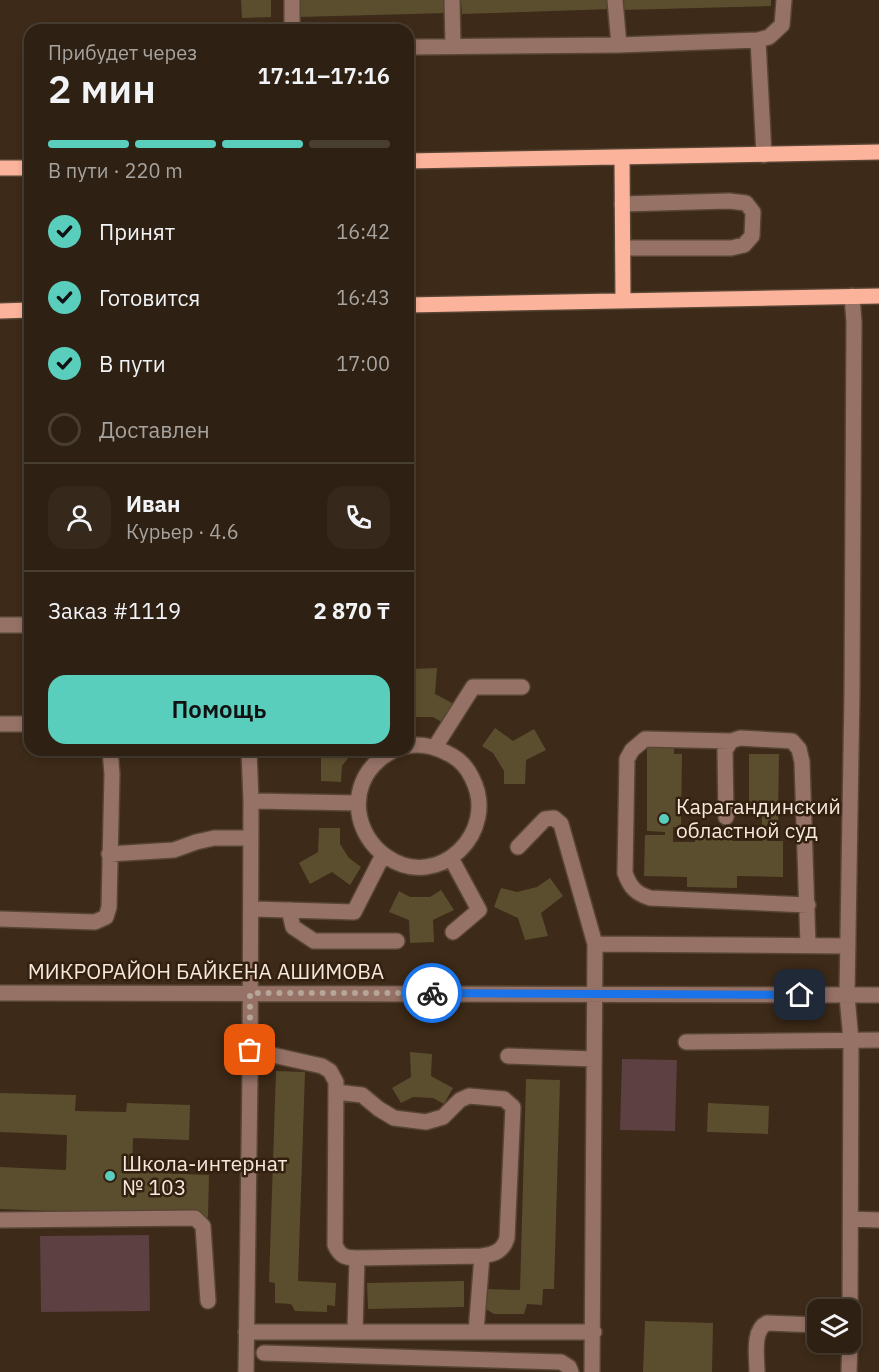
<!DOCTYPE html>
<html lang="ru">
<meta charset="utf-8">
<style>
:root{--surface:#2e2012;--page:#36281b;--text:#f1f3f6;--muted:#a7a39f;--line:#493e32;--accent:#5acebd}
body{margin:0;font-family:"IBM Plex Sans",sans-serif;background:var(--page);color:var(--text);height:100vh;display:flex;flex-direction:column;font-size:22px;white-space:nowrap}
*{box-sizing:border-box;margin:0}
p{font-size:20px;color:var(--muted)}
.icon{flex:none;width:33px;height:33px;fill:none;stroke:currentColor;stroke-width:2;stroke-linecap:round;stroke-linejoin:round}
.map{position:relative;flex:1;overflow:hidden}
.drawer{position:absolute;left:24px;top:24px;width:390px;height:732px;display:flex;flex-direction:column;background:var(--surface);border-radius:18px;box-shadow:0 3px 9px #0003,0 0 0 2px var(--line)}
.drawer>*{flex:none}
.tools{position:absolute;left:807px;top:1299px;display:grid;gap:12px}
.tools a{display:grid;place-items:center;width:54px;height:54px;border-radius:12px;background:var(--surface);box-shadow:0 3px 9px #0003,0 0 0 2px var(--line);font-size:30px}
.pin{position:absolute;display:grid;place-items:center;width:51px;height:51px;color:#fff;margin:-26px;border-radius:12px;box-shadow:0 3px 9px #0006}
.courier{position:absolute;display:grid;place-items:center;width:60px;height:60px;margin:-30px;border:4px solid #1a73e8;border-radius:50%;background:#fff;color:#222;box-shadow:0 2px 8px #0007}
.summary em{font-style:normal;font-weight:600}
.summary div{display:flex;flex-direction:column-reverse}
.summary{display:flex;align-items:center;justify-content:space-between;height:102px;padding:0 24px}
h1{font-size:39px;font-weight:600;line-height:45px}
.bar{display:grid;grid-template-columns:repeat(4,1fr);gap:9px 6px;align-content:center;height:72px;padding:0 24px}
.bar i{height:8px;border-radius:4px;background:var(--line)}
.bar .current{background:var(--accent)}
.bar p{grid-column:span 4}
.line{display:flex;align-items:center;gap:15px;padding:0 24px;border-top:2px solid var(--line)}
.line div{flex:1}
.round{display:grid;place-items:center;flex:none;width:63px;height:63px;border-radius:18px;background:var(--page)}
ol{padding:0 24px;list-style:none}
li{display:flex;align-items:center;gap:18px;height:66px}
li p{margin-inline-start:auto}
li .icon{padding:6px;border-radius:50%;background:var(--accent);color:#111;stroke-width:4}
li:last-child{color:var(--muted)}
li i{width:33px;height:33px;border:3px solid var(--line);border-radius:50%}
.button{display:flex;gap:12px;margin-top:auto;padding:12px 24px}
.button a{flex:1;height:69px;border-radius:18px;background:var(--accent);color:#111;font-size:24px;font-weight:600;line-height:69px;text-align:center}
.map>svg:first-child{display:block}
</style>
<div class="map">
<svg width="879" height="1372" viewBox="0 0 879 1372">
<rect width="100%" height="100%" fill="#3d2a18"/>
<path fill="#5c4042" d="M622 1059 677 1060 675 1131 620 1130Z
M149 1235 150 1311 41 1312 40 1236Z"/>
<path fill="#5b4e2f" d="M241 0H271V17L242 18Z
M298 0H448V13L298 17Z
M461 0H611L612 9 462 14Z
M621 0H771V6L622 10Z
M437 668 435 694 456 705 445 724 433 717H412L408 719V697L411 695 412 669Z
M495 728 513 741 534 729 546 750 526 760 525 784H504V771L493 753 482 746Z
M647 746 674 747V754H682L681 827H673V842H695V828H732V841H762V814H749V754H779L778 824H767V841H783V877L737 876V888L687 887V877L644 876 645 835H665V832L647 831Z
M306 750H354L342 766 341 782 321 781V758Z
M319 828H340V844L349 858 361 867 350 885 332 872 310 884 299 863 318 852Z
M550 878 563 896 541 913 548 936 525 940 518 918 494 907 501 888 517 892 537 887Z
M441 890 454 910 433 920 434 942 410 943 409 920 389 912 399 891 410 897H430Z
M410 1052 432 1054 431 1076 453 1088 444 1104 433 1098 413 1097 401 1103 392 1088 411 1077Z
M276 1071 305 1072 298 1281 336 1283 335 1306 327 1305V1312L295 1311 291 1304 275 1303V1283L269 1282Z
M526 1079 560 1080 554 1289H543L542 1305 527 1304 524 1314H494L484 1308V1289L520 1290Z
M0 1093 76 1095 75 1111 126 1112 127 1103 190 1105 189 1140 133 1138 132 1172 209 1175 208 1217 0 1209V1167L66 1170 67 1135 0 1132Z
M708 1103 769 1106 768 1134 707 1132Z
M464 1281V1307L368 1309 367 1283Z
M645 1321 713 1323 712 1372H643Z"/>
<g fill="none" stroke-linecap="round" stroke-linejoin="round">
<defs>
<path id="minor" d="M292 0V30
M452 0 453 46
M615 0 619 45
M758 40 764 155
M408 47 619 45 758 40 769 37 782 25 784 0
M622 204 729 201 746 203 753 212 752 236 744 245 731 248H623
M0 625H30
M0 724H30
M731 741 645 739 632 750 627 759 625 873C630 887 635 893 650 898L808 905
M435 747 473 687H522
M394 750C389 753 383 756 379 760 347 787 354 835 387 857 438 892 500 832 472 778 467 767 458 758 447 753 435 747 422 743 408 746
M251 801 358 803
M726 817 725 750 731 741 740 738 792 741 799 749 802 762 808 945
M518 847 545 819 554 818 561 824 595 944
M109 854 174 850 196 842 214 838H251
M451 858 479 910 453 932
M251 909 354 912 383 855
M289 910 293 927 314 941H397
M0 919 95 922 106 917 109 907 112 774 110 750
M0 993 879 995
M686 1042 879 1040
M250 1050 322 1066 330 1071 336 1082 335 1245C340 1256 345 1258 357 1258L482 1256 476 1332
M508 1056 594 1059
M336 1092 362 1095 379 1109 394 1118 426 1122 443 1117 460 1100 469 1096 504 1099 513 1107 507 1238C503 1251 495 1254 482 1256
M851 1219 879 1220
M0 1220 195 1218 203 1226 208 1301
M850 1317 851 1040 847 996 852 692 854 322 852 296
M355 1331 357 1258
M246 1332H594
M264 1353 561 1362 569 1367 571 1372
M246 1372 250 1074 251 801 249 750
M592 1372 595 944 848 946
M757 1372C757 1357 752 1330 767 1323L818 1325
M849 1372 850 1342"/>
<path id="major" d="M622 157 623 301
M408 161 879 152
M0 168H30
M408 305 879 296
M0 311 30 310"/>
</defs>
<use href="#minor" stroke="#574534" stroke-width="18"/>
<use href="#major" stroke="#574534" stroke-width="18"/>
<use href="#minor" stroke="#957166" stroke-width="15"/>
<use href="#major" stroke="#fcb39b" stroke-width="15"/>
</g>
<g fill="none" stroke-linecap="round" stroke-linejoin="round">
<path stroke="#b5a698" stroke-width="6" stroke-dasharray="0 10.8" d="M250 1050V993H432"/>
<path stroke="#1a73e8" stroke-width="8" d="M432 993 800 995"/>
</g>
<g fill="#5acebd" stroke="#33200f" stroke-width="2">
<circle cx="664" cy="819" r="6"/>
<circle cx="110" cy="1176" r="6"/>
</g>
<g text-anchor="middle" stroke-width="5" stroke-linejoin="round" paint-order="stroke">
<g font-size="21" fill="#f5e8dd" stroke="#33200f" text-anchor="start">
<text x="676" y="814">Карагандинский<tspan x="676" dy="24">областной суд</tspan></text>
<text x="122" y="1171">Школа-интернат<tspan x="122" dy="24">№ 103</tspan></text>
</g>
<g font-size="21" fill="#f5e8dd" stroke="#33200f">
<text x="206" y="979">МИКРОРАЙОН БАЙКЕНА АШИМОВА</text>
</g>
</g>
</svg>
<div class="tools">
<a><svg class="icon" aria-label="layers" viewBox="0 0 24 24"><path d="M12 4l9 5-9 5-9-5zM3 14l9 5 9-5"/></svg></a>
</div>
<div class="pin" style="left:250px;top:1050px;background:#ea580c"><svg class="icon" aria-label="bag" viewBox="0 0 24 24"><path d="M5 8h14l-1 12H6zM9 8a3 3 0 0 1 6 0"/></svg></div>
<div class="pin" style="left:800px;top:995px;background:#1f2937"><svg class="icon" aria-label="home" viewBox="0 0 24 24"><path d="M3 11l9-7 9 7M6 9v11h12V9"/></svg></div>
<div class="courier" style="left:432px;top:993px"><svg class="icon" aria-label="bike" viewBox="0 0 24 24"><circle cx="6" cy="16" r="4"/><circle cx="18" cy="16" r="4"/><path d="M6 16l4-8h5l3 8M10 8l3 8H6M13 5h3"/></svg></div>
<section class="drawer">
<div class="summary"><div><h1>2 мин</h1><p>Прибудет через</p></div><em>17:11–17:16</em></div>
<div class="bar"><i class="current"></i><i class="current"></i><i class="current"></i><i></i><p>В пути · 220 m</p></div>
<ol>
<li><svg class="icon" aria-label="check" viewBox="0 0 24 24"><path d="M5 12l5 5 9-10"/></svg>Принят<p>16:42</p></li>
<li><svg class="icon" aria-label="check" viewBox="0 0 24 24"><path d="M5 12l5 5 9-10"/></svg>Готовится<p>16:43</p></li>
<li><svg class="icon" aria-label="check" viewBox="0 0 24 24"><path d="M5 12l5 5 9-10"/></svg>В пути<p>17:00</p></li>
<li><i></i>Доставлен</li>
</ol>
<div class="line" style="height:108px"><a class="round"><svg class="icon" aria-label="person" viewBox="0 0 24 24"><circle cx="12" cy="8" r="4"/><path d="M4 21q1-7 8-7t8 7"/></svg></a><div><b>Иван</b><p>Курьер · 4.6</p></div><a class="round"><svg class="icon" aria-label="phone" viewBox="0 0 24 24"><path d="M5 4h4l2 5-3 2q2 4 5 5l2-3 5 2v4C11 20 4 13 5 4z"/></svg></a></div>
<div class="line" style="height:78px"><div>Заказ #1119</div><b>2 870 ₸</b></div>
<div class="button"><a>Помощь</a></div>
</section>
</div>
